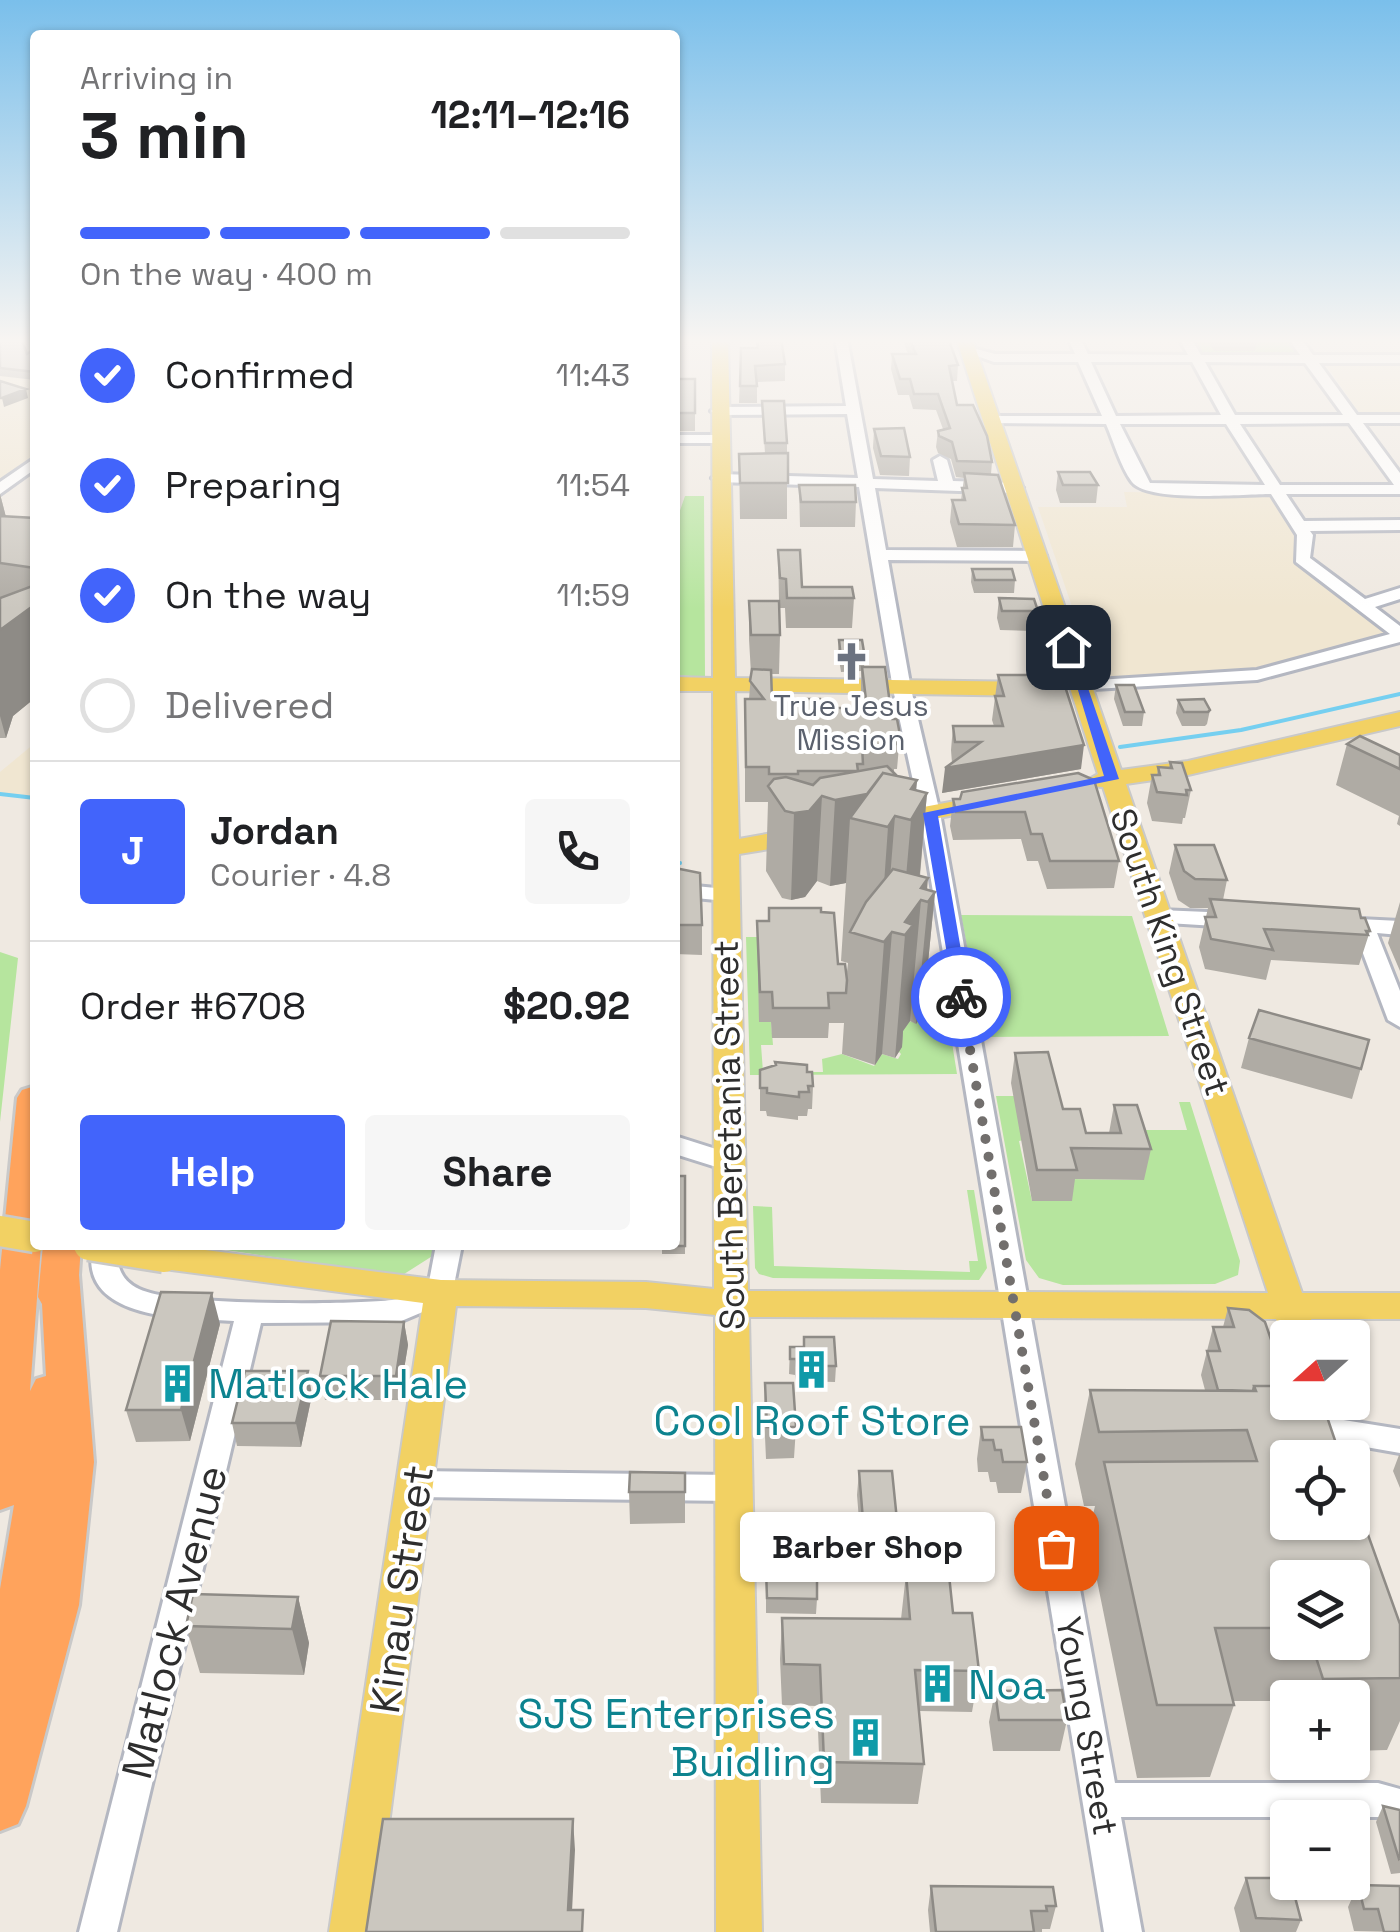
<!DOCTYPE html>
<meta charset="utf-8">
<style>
:root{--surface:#fff;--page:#f6f6f6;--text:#202124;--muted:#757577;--line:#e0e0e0;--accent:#4264fb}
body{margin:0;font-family:"Space Grotesk",sans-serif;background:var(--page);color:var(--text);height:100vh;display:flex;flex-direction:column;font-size:38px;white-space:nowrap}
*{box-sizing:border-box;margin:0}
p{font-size:32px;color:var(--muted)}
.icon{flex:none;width:55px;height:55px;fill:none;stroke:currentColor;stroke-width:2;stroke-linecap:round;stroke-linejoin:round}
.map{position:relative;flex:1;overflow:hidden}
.panel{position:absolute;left:30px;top:30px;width:650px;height:1220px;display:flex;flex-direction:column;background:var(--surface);border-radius:10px;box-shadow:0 2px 8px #0004}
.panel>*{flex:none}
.needle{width:65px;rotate:249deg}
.buttons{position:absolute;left:1270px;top:1320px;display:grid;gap:20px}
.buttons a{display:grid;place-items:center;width:100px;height:100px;border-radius:10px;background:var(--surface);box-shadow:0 2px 8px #0004;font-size:50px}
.pin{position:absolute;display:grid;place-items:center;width:85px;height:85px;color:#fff;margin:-42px;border-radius:20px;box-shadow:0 5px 15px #0006}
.courier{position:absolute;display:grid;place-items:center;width:100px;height:100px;margin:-50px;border:8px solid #4264fb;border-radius:50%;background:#fff;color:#222;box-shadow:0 2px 12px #0007}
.bubble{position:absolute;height:70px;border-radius:10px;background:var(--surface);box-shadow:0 2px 8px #0004;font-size:32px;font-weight:700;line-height:70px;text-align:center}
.overview em{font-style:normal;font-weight:700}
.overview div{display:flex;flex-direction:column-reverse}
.overview{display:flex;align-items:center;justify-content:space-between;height:170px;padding:0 50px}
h1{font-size:65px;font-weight:700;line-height:75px}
.bar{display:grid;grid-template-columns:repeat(4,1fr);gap:15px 10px;align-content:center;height:120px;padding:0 50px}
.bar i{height:12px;border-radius:8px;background:var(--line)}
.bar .selected{background:var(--accent)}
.bar p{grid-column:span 4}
.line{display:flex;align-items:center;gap:25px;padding:0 50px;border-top:2px solid var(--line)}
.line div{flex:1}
.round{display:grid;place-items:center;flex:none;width:105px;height:105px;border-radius:10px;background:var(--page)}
ol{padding:0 50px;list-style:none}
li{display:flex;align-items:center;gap:30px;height:110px}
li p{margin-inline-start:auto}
li .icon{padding:10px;border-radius:50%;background:var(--accent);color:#fff;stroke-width:4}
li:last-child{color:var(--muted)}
li i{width:55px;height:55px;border:5px solid var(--line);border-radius:50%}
.button{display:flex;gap:20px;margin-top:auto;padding:20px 50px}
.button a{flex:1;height:115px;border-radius:10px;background:var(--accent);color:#fff;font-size:40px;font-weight:700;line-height:115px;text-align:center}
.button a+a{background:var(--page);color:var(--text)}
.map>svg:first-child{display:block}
</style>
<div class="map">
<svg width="1400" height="1932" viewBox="0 0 1400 1932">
<rect width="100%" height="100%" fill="#efe9e1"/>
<path fill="#f0e6d1" d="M0 338H35V454L0 480Z
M1324 362H1400V414H1360Z
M1124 492 1275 494 1299 534 1296 551 1392 634 1254 673 1238 671 1100 677 1094 671 1038 507H1127Z
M35 743V796L0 793V772Z"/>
<path fill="#b6e59e" d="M1189 338H1291L1306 358H1202Z
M685 496H704L705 677 675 675V525Z
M961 915 1132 916 1169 1036 984 1037Z
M746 937H768L759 1022H771L773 1045H761L763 1072H823L822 1059 842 1054 874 1066 882 1054 898 1059 901 1054 892 1044 909 1021 916 1023 926 1014 910 1009 915 997 944 993 957 1074 750 1075Z
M0 952 18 958 0 1122Z
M996 1096H1015L1024 1140 1019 1141 1032 1201 1066 1179 1144 1180 1141 1130H1187L1179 1102H1190L1240 1261 1238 1275 1215 1284 1063 1285 1039 1278 1026 1260Z
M967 1190H974L987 1268 979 1280 773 1278 759 1274 755 1268 753 1206 772 1207 774 1266 970 1272 969 1261H978Z
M192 1245H435L434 1255 401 1276Z"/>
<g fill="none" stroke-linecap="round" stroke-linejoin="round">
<path stroke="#75cff0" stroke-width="4" d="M1120 747 1241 730 1400 694
M0 794 35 798
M675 862 680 863"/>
<defs>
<path id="minor" d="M835 338H847L873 479 938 481 933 460 940 456 947 460 953 481 1015 483 1023 488 1015 493 875 488 886 550 1038 551 1046 556 1038 561 888 560 911 689 940 813 1115 1783H1378L1400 1789V1823L1378 1817H1121L1142 1932H1104L920 813 893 689 859 487 719 482 712 478 719 474 858 478 847 414 718 415 711 411 718 407 846 406Z
M1068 338H1080L1088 354 1188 355 1179 338H1191L1201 355H1300L1288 338H1301L1313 355H1400V363H1319L1357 415H1400V423H1363L1400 473V494H1286L1304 521 1400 520V530L1310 531 1313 535 1310 558 1365 599 1400 588V599L1375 607 1400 626V642L1257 680 1075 690V682L1081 681 1257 670 1390 634 1296 562 1297 535 1271 494C1244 494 1148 503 1132 482 1120 466 1114 442 1106 424L987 423 985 420 992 416H1102L1078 362H994L963 351 969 347 995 354H1075ZM1091 362H1192L1221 415 1116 416ZM1205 362 1305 363 1343 415H1235ZM1349 423 1394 485H1280L1240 424ZM1120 424H1226L1265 485 1150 483Z
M675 435H719L726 439 719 443H675Z
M35 458V469L0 494V482Z
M675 884 726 889 737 895 726 901 675 896Z
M1159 910 1232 913 1243 920 1232 927 1151 922 1148 917 1151 912Z
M1339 918 1400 921V935L1377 933 1400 991V1027L1388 1020 1355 932 1331 930 1328 925Z
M675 1136 738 1156 742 1162 738 1168 729 1171 675 1154Z
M93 1245H119C115 1264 120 1280 139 1289 173 1306 349 1305 392 1300 404 1299 417 1292 428 1287L436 1245H462L451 1300 399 1322 261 1323 117 1932H79L234 1321C185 1318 76 1321 93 1245Z
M1331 1418 1400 1429V1453L1320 1439 1316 1430 1320 1421Z
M416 1471 733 1475 744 1479 748 1488 744 1497 733 1501 416 1497 405 1493 401 1484 405 1475Z"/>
<path id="major" d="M712 338H728L735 678 1035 682 1046 689 1035 696 735 691 739 839 800 828 813 836 800 844 739 854 748 1291 1268 1293 1103 787 1090 786 1086 781 1098 774 956 338H972L1121 770 1188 761 1400 712V726L1188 775 1126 784 1302 1293H1400V1319H1311L1317 1338H1288V1347L1276 1319 749 1317 762 1932H716L715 1315 646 1308 456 1306 375 1932H329L423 1303 164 1269 152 1266 147 1257 152 1248 166 1245 441 1280 646 1282 714 1289 713 691H675V677L713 678Z
M987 795 999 802 996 807 892 827 880 820 892 813Z"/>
<path id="highway" d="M35 1086V1245H41L30 1391 36 1379 46 1376 42 1304 38 1297 43 1245H81L79 1275 94 1462 79 1605 26 1806 18 1824 0 1831V1589L14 1505 0 1510V1270L17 1098 22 1090Z"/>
</defs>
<use href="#minor" stroke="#b4b7c1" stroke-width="6"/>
<use href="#major" stroke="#c9c9c9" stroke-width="4"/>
<use href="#highway" stroke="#c9c9c9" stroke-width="6"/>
<use href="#minor" fill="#fff" fill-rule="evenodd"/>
<use href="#major" fill="#f2d163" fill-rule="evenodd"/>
<use href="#highway" fill="#ffa35c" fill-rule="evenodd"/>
<defs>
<path id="major-bridge" d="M0 1231 35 1237
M89 1245 164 1257"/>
</defs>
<use href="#major-bridge" stroke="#c9c9c9" stroke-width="35" stroke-linecap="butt"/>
<use href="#major-bridge" stroke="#f2d163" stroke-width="30"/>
</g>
<path fill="#afaba4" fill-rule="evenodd" d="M0 338 27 354 35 348V380L0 376Z
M751 338H781L785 364V381L757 382V403H739L741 348H756V340H751Z
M902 338H948L958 365 957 381H952L957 405 992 462 991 474 1015 525 1013 547H957L950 522 952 500H961L964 478 956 477 951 459 938 453 936 447 938 431 943 429 936 410 913 409 909 395H898L891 369 892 354H908Z
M1206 338H1257L1255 351H1214Z
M675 379H695V431H675Z
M762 401 787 443V519H740L739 454H765Z
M874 429 910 457 909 476 880 475 873 448Z
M1058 472 1098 485 1096 503H1060L1056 490Z
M799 485 856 502 855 527H800Z
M0 494 6 517 35 518V698L13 716 6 738H0Z
M778 550 802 587 854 598 852 628H786L785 608H779L780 635 779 674H771L772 699 821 708H861V671L841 672 838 653 839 640 865 658 864 667 900 735 897 769H894V773L897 776 917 780 916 790 927 793 920 876 927 890 935 892 923 1013 916 1024 910 1021 903 1031 902 1047 895 1058 882 1054 875 1065 842 1054 844 1023H829L828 1038H772L771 1022H759L757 921H768L769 908 821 912 838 964 846 980 848 963 841 961 846 883 830 886 817 881 805 897 791 900 782 898 766 871 768 802H745V699H749L751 674 749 639V601H779Z
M972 569 1015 580 1014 593H974L971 582Z
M999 598 1038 611 1035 631 1000 630 997 618Z
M998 675 1081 769 942 793 952 763 951 750 953 726H994L992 720Z
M1116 685 1144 712 1142 726H1123L1114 699Z
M1178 700 1210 710 1207 724 1205 726H1182L1176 713Z
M1347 744 1400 755V826L1397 824 1399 816 1336 785Z
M1170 762 1191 790 1185 818H1183L1182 824 1152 821 1147 803 1152 775H1157L1158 767 1169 768Z
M1078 773 1119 861 1114 888 1047 889 1038 861H1027L1021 839 953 840 950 826 953 799H960Z
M1175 845 1227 880 1223 900 1361 918 1370 931 1359 965 1271 960 1266 980 1205 969 1199 947 1208 908H1190L1178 900 1169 873Z
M675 868 702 925V955L675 954Z
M1400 902V971L1388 943Z
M1249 1038 1369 1040 1352 1099 1241 1068Z
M1015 1053 1063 1109 1086 1133H1109L1114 1105 1151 1149 1144 1180 1075 1179 1072 1201H1032L1011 1083Z
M760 1070 807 1072 813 1086 812 1109H808L807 1116H798V1120L767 1116 766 1111H760Z
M685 1176V1254H662V1245Z
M608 1245H636V1250H608Z
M1228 1308 1287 1386 1400 1624V1721L1387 1750 1352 1751V1698H1288V1725L1281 1701H1233L1234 1705 1210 1777 1137 1778 1088 1536 1095 1506H1084L1075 1464 1090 1390H1205L1201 1375 1213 1327H1223ZM1288 1578 1352 1642H1288Z
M404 1322 408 1345 399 1400H325L320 1376Z
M220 1324 190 1441 136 1442 126 1410Z
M804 1337 836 1366 835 1382 796 1381 795 1375 789 1374 790 1347H803Z
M765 1383 796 1427 794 1458 766 1459 764 1414Z
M312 1395 301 1447 237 1446 232 1423Z
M981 1427 1027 1462 1021 1493H998L996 1482H990L988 1472H978L977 1459Z
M1399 1455H1400V1488L1393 1471Z
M859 1471 900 1550 897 1574 823 1573 821 1544 823 1520H859L857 1495Z
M685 1473V1523L630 1524 629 1492Z
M766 1569 817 1599 816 1614 766 1613Z
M906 1574 953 1613 979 1671 972 1712 919 1711 924 1764 918 1804 821 1803 817 1706 782 1705 780 1659 782 1618 901 1619Z
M298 1597 309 1643 304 1675 200 1673 186 1626Z
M995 1691 1067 1720 1060 1751H993L989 1722Z
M1383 1806 1400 1810V1873L1391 1874 1376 1822Z
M1246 1878 1301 1920 1296 1932H1240L1234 1908Z
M1358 1885 1400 1932 1354 1931 1348 1907Z
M931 1886 1056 1906 1050 1929H1042V1932H930L928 1910Z"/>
<path fill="#8e8b86" d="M26 389 28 398 4 407 2 398Z
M0 494 8 525 0 531Z
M35 606V698L13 716 6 738 0 716V630L30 608Z
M1084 745 1081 769 942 793 945 768Z
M917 780 914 815 927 793 917 905 921 888 928 878 926 902 921 900 910 1021 903 1031 902 1047 895 1058 905 935 901 934 911 820V789Z
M908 787 895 816 885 941 892 932 882 1054 875 1065 884 942 880 941 888 827 850 818 846 883 830 886 835 800Z
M822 796 817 881 805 897 791 900 794 813Z
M935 892 923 1013 916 1024 928 902Z
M212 1293 220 1324 190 1441 181 1410Z
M404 1322 408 1345 399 1400 396 1376Z
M308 1371 312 1395 301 1447 296 1423Z
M298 1597 309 1643 304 1675 292 1629Z
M573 1819 575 1850 571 1932 568 1910Z"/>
<path fill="#cbc7bf" stroke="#8e8b86" stroke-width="2.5" d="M0 338H21L27 354 35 348V372L0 368Z
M757 338H781L785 364 755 366 757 386H740L741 348H758Z
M909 338H948L958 365 949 366 957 405H973L987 436 992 462 957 461 952 442 939 436 938 431 950 428 938 394H914L910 379H900L892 354H916Z
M675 379H695V413H675Z
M0 381 26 389 2 398H0Z
M762 401H784L787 443H765Z
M904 428 910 457 881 456 874 429Z
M788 453V483H740L739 454Z
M1058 472H1090L1098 485H1063Z
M964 473 998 475 1015 525 959 524 952 500H965L962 488H967Z
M799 485H855L856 502H801Z
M0 516 35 518V568L0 563Z
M778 550H800L802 587H852L854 598H787L786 579 780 578Z
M972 569H1012L1015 580H975Z
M35 585V606L30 608 0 630V598Z
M999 598 1034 599 1038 611H1002Z
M749 601H779L780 635H751Z
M839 640H862L865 658H841Z
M862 667H885L892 719H897L900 735H894L896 744 862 746 863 764H857L858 771H798V774H769V767H746L745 699H764L750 681 752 669 771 670 772 699H820L821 708H867Z
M998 675H1049L1063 680 1084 745 945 768 981 742H955L953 726H1003L995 696H1004Z
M1116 685H1134L1144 712H1125Z
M1204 699 1210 710 1208 712H1184L1178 700Z
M1360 736 1400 755V769L1347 744Z
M1170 762 1182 763 1191 790H1186L1187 795 1157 792 1152 775H1160L1158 767 1172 768Z
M887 766 897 776 883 773 867 794 835 800 822 796 809 811 794 813 785 811 768 786 774 779 786 777 813 785 820 778Z
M883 773 917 780 911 789 927 793 911 820 895 816 888 827 850 818Z
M1078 773 1094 780 1119 861H1050L1042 834H1031L1025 812H956L953 799H960L962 792Z
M1175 845H1214L1227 880 1195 879 1184 871Z
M675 868 700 873 702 925H675Z
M893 869 928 878 921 888 935 892 928 902 921 900 905 922 913 925 905 935 892 932 884 942 850 932 866 902Z
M1210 899 1359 909 1361 918H1365L1370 931H1366L1368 935 1264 929 1273 950 1211 939 1205 917H1216Z
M769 908H821V912L834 913 838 964H845L847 980 846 993H828L829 1008H773L772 992H760L757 921H769Z
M1259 1010 1369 1040 1361 1069 1249 1038Z
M1048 1052 1063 1109H1080L1086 1133H1121L1114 1105H1137L1151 1149 1071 1148 1077 1170H1037L1015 1053Z
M775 1062 807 1065V1072H812L813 1086H808L809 1092H799V1097L767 1093V1088H760V1070L776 1065Z
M675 1176H685V1246H662V1245H675Z
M161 1292 212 1293 181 1410H126Z
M1228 1308 1249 1310 1265 1322 1287 1386H1254L1253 1391 1218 1390 1207 1351H1220L1213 1327H1234Z
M331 1321 404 1322 396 1376H320Z
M804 1337H834L836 1366H797L796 1359H790V1347H804Z
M245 1371H308L296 1423H232Z
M765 1383H793L796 1427H767Z
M1254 1386H1288V1402H1322L1341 1458H1288V1522H1352V1490L1400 1624V1678L1323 1679 1311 1642H1352V1578H1288V1628H1215L1234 1705H1157L1104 1462 1257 1461 1247 1430 1099 1432 1090 1390 1256 1391Z
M981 1427H1021L1027 1462H1003L1001 1450H995L993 1440H983Z
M859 1471H892L900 1550H824L823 1520H863Z
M630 1472 685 1473V1492H629Z
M766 1569 798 1570 805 1579H817V1599L767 1598Z
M906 1574 949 1575 953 1613H972L979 1671 915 1670 924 1764 824 1762 820 1665 784 1664 782 1618 910 1619Z
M193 1594 298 1597 292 1629 186 1626Z
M1062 1690 1067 1720H999L995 1691Z
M1383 1806 1400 1810V1858L1399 1859Z
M383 1819H573L568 1910H583L582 1932H366Z
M1246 1878H1288V1882H1291L1301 1920 1256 1918Z
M1358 1885 1400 1886V1932H1384L1378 1909H1364Z
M931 1886 1053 1887 1056 1906H1046L1047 1911H1031L1034 1932H936Z"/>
<linearGradient id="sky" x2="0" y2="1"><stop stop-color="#7abfeb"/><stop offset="0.56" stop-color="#f8f5f2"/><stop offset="1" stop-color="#f8f5f2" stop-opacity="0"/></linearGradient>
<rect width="1400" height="609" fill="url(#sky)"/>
<path fill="#4264fb" d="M1064 644 1074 647 1119 779 938 816 969 997 955 1001 923 813 1104 776Z"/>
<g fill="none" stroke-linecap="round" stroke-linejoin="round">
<path stroke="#726f6d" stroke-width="10" stroke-dasharray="0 18" d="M961 997 1056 1548"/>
</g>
<defs>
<symbol id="church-bare" viewBox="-9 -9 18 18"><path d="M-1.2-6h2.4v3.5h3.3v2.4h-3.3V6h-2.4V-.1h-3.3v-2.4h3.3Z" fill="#6b7280" stroke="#fff" stroke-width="2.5" paint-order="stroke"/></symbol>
<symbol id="building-bare" viewBox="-9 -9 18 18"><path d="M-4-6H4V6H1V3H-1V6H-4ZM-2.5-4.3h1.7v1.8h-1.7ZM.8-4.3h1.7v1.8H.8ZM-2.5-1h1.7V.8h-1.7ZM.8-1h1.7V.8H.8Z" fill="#0f9aa8" stroke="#fff" stroke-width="2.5" paint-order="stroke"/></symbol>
</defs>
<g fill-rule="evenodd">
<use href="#church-bare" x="824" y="634" width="55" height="55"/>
<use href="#building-bare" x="784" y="1342" width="55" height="55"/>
<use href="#building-bare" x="150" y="1356" width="55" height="55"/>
<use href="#building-bare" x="910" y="1656" width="55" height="55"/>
<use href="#building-bare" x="838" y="1710" width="55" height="55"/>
</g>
<g text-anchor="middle" stroke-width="8" stroke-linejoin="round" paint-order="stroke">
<g font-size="30" fill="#5b616d" stroke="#fff">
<text x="851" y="716">True Jesus<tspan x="851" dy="34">Mission</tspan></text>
</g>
<g font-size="35" fill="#2e2e2e" stroke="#fff">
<text transform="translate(1170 952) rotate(71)" y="12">South King Street</text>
<text transform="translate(729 1135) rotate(-91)" y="12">South Beretania Street</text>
<text transform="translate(1087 1726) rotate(80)" y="12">Young Street</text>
</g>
<g font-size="42" fill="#0d838f" stroke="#fff" text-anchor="start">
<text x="208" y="1398">Matlock Hale</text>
<text x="812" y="1435" text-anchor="middle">Cool Roof Store</text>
<text x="968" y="1699">Noa</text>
<text x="835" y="1728" text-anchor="end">SJS Enterprises<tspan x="835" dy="48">Buidling</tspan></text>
</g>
<g font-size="42" fill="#2e2e2e" stroke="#fff">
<text transform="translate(401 1589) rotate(-82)" y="15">Kinau Street</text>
<text transform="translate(174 1622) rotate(-76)" y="15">Matlock Avenue</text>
</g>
</g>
</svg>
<div class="buttons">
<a><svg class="needle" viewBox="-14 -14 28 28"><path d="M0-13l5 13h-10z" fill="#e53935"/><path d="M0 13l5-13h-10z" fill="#757577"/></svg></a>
<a><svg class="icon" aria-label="locate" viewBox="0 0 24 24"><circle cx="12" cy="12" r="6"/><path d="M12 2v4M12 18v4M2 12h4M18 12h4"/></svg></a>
<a><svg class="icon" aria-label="layers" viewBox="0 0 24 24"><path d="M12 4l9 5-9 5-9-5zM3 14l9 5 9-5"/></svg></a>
<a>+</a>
<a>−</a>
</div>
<div class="pin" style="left:1056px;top:1548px;background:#ea580c"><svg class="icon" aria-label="bag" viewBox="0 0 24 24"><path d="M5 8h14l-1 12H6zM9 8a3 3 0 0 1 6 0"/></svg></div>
<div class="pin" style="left:1068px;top:647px;background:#1f2937"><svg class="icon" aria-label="home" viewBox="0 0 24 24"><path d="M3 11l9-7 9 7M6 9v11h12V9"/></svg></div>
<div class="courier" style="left:961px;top:997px"><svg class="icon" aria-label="bike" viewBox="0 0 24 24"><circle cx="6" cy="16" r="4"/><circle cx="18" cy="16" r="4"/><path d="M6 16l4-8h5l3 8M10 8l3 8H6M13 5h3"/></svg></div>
<div class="bubble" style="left:740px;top:1512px;width:255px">Barber Shop</div>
<section class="panel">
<div class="overview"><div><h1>3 min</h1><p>Arriving in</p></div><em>12:11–12:16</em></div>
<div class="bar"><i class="selected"></i><i class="selected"></i><i class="selected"></i><i></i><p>On the way · 400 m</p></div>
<ol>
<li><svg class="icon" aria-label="check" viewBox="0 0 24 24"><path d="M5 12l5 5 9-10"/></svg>Confirmed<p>11:43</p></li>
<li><svg class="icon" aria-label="check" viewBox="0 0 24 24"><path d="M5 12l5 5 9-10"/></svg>Preparing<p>11:54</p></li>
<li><svg class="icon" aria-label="check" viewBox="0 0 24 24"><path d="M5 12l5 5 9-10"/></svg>On the way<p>11:59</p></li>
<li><i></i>Delivered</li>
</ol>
<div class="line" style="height:180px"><b class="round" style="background:var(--accent);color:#fff">J</b><div><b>Jordan</b><p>Courier · 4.8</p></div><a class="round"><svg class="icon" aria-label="phone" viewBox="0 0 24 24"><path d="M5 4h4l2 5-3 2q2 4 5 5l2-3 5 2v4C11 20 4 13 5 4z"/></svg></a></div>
<div class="line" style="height:130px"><div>Order #6708</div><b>$20.92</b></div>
<div class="button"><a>Help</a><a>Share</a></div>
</section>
</div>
